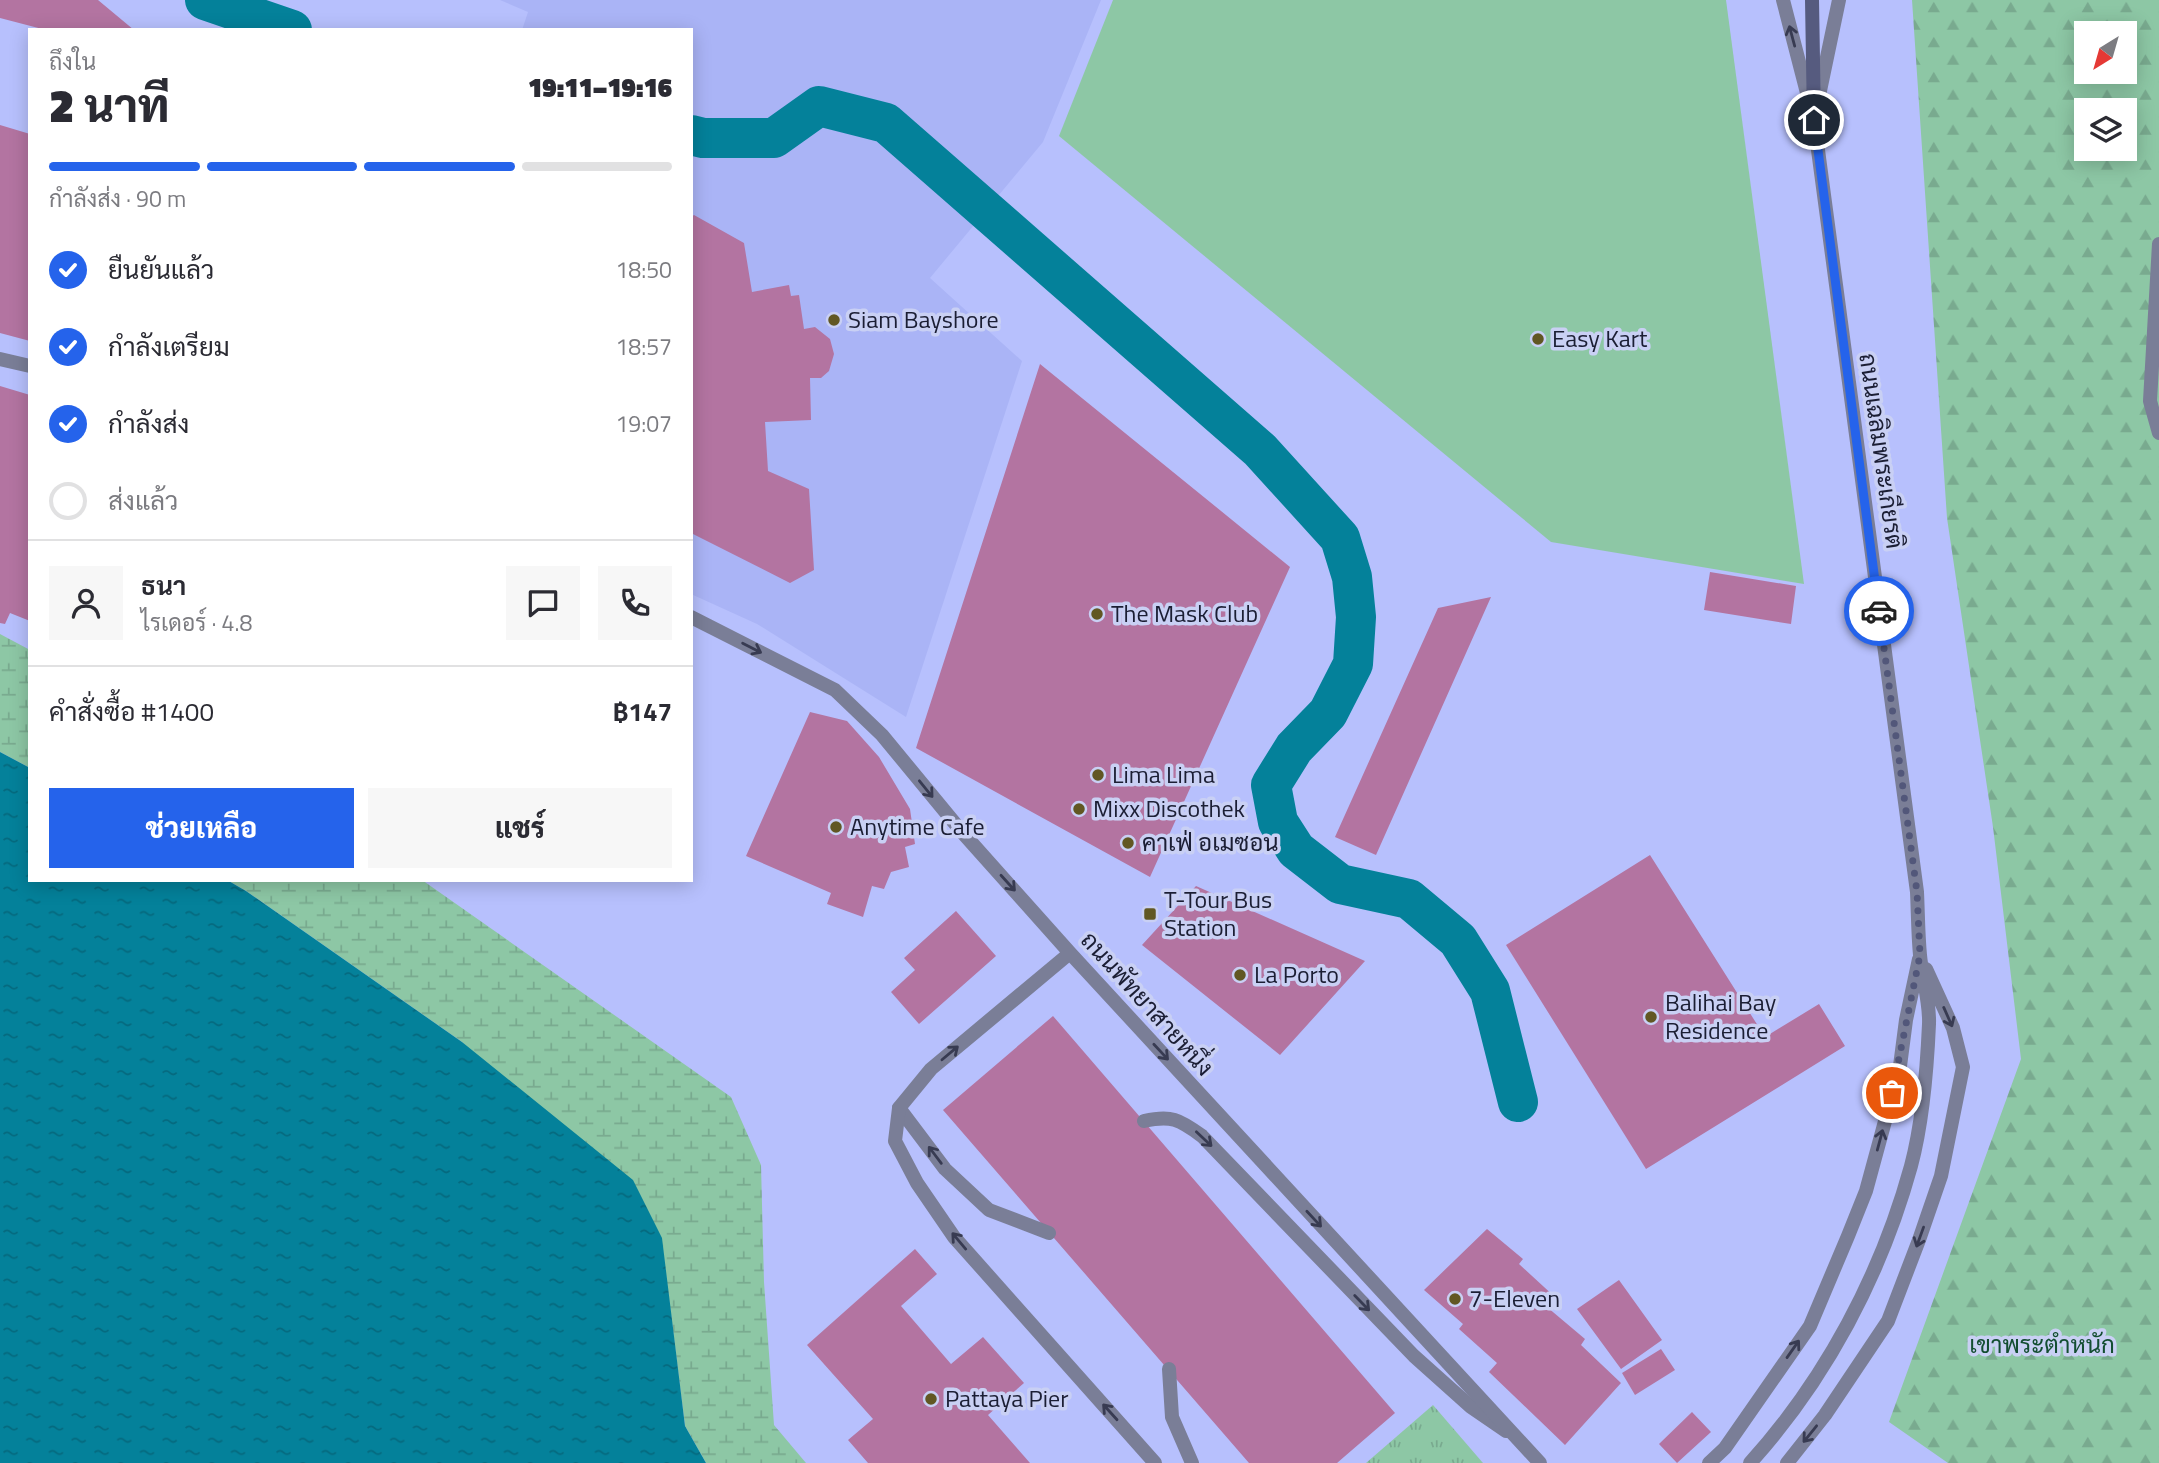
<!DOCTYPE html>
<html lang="th">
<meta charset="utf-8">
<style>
:root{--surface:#fff;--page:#f7f7f7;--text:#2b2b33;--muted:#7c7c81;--line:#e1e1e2;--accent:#2563eb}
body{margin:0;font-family:"Titillium Web",Sarabun,sans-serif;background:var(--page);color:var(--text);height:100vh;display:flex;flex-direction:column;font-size:26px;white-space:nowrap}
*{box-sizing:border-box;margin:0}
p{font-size:23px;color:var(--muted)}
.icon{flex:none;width:38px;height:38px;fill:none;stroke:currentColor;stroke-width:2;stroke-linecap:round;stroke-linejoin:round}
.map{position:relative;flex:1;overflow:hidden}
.panel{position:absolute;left:28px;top:28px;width:665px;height:854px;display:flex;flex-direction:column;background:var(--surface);border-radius:0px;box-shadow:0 4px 18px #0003}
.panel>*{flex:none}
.needle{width:46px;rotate:217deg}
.buttons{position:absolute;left:2074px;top:21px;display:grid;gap:14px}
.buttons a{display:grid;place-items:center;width:63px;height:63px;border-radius:0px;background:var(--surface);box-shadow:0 4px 18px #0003;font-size:35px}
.pin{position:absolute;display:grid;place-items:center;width:60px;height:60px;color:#fff;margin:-30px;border:4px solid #fff;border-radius:50%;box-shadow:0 2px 7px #0007}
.courier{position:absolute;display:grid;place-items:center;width:70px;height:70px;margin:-35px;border:5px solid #2563eb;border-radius:50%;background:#fff;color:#222;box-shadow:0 2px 9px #0007}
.overview em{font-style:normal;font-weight:800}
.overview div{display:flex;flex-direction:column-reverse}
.overview{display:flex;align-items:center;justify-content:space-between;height:119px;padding:0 21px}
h1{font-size:46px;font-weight:800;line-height:52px}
.bar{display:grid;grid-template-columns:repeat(4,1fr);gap:10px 7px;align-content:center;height:84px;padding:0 21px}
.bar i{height:9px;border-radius:5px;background:var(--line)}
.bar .on{background:var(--accent)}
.bar p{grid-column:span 4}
.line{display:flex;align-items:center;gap:18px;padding:0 21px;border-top:2px solid var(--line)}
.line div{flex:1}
.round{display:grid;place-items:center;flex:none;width:74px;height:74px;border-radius:0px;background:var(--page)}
ol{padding:0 21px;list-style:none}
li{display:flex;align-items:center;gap:21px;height:77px}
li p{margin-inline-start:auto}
li .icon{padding:7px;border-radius:50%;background:var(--accent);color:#fff;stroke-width:4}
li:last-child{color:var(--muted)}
li i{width:38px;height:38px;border:4px solid var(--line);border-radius:50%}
.primary-button{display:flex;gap:14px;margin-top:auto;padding:14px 21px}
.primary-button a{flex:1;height:80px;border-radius:0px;background:var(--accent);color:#fff;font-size:28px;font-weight:800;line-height:80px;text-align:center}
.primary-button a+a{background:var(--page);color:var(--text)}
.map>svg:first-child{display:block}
</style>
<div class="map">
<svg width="2159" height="1463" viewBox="0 0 2159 1463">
<defs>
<pattern id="grass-tufts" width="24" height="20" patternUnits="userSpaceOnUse" patternTransform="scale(1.75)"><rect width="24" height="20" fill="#8dc7a5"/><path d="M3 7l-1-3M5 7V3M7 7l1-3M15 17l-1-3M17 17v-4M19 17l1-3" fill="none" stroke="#79aa8f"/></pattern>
<pattern id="forest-firs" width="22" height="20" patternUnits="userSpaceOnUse" patternTransform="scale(1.75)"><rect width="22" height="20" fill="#8dc7a5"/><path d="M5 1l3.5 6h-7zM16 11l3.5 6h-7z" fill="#79aa8f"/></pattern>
<pattern id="wetland-marsh" width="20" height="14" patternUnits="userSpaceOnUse" patternTransform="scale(1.75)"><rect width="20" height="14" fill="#8dc7a5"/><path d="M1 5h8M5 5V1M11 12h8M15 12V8" fill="none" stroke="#79aa8f"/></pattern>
<pattern id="water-ripples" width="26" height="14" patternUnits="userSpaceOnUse" patternTransform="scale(1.75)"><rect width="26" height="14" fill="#04819a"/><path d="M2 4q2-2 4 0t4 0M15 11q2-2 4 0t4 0" fill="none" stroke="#05697e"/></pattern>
</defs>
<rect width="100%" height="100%" fill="#b7c0fd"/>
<path fill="#aab4f6" d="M500 0H1101L1043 142 930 278 1022 361 906 717 757 624 691 594V30H522L528 12Z"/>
<path fill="url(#grass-tufts)" d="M1433 1405 1483 1463H1366Z"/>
<path fill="url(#forest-firs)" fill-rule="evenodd" d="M1912 0H2159V1463H1948L1889 1422 2021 1059 1993 827 1947 518ZM2086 33H2124V72H2086ZM2086 110H2124V149H2086Z"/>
<path fill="url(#wetland-marsh)" d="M0 634 30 650V768L0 752Z
M227 880H422L731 1097 761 1165 764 1282 774 1425 806 1463H706L685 1426 663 1251 462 1042 246 891Z"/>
<path fill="#8dc7a5" d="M1113 0H1726L1804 584 1551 542 1059 136Z"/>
<path fill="url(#water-ripples)" d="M0 752 30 768V880H227L246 891 462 1042 633 1180 662 1238 685 1426 706 1463H0Z"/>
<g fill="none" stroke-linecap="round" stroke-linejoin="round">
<path stroke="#04819a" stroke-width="40" d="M205 0 292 30
M691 135 703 138H774L819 106 886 123 1260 450 1340 538 1352 577 1356 617 1353 664 1328 713 1294 748 1271 785 1278 822 1296 850 1340 884 1409 899 1458 940 1490 991 1518 1102"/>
</g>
<path fill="#b374a1" d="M0 0H98L134 30H46L0 18Z
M0 125 30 134V341L0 333Z
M694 215 744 243 752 292 789 285 791 296 799 295 804 329 815 327 830 339 834 354 829 371 821 378H810L811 420 765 422 768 471 809 489 814 570 790 583 691 533V217Z
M1040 364 1290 567 1150 877 916 748Z
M0 386 30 395V621L10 613 5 624 0 623Z
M1710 572 1796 586 1791 624 1704 610Z
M1491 597 1376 855 1335 837 1438 608Z
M810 712 847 721 879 757 910 809 915 844 905 847 909 867 891 872 884 889 872 886 863 917 827 904 831 893 746 856Z
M1650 855 1765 1037 1819 1004 1845 1046 1646 1169 1506 945Z
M1196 886 1365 961 1280 1055 1142 945Z
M956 911 996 956 919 1024 891 992 915 970 904 958Z
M1053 1016 1395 1413 1337 1463H1249L943 1110Z
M1487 1229 1523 1259 1519 1264 1556 1298 1547 1307 1585 1339 1581 1345 1621 1383 1565 1445 1489 1372 1497 1363 1459 1329 1463 1324 1424 1290Z
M915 1249 937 1274 901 1306 951 1364 983 1337 1024 1383 988 1415 1030 1463H868L848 1440 873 1419 807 1345Z
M1619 1280 1662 1340 1621 1369 1577 1309Z
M1661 1349 1675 1370 1635 1395 1622 1373Z
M1692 1412 1711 1432 1677 1463 1659 1444Z"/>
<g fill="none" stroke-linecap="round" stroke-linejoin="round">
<path stroke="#7a7e97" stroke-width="14" d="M2159 244 2150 401 2159 433
M899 1108 945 1169 989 1210 1049 1233
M1144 1121C1171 1115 1179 1119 1202 1136L1414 1356 1471 1407 1506 1431
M1169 1369 1172 1417 1192 1463"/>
<path stroke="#7a7e97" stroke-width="14" d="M0 359 30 366
M691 617 835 690 882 735 962 832"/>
<path stroke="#7a7e97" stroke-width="14" d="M962 832 1070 953 1540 1463
M1070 953 931 1069 899 1108 895 1141 917 1183 954 1237 1155 1463
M1709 1463 1725 1448 1810 1326 1848 1236 1866 1191 1900 1066 1906 1020 1919 959"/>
<path stroke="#7a7e97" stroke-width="14" d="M1817 105 1839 0
M1750 1463C1826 1379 1881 1275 1911 1166 1923 1121 1927 1070 1929 1024 1930 1001 1922 978 1920 955 1918 934 1918 913 1917 892L1814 120 1783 0
M1787 1463 1825 1415 1888 1321 1919 1240 1941 1176 1963 1067 1953 1028 1926 969"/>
<path stroke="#565b7f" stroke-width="14" d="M1812 0 1814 120"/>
</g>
<defs><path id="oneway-shaft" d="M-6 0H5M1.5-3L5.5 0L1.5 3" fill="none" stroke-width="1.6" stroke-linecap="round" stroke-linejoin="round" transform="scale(1.75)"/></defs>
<g stroke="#383b52">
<use href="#oneway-shaft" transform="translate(1792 36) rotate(-105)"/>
<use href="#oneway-shaft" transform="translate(752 648) rotate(27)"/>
<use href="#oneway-shaft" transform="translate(926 789) rotate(51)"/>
<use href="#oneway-shaft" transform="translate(1008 883) rotate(48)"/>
<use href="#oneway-shaft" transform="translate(1948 1017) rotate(66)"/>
<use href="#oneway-shaft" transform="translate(1161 1052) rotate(47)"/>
<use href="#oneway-shaft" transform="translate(950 1053) rotate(-40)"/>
<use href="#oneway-shaft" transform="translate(1204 1139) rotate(43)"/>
<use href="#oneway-shaft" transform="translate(1880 1140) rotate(-75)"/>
<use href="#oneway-shaft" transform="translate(935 1155) rotate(-127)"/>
<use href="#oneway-shaft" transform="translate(1314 1219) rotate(47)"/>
<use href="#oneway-shaft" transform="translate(1920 1237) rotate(110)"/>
<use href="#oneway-shaft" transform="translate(959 1241) rotate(-130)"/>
<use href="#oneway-shaft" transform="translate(1362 1303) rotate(46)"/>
<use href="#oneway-shaft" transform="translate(1793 1349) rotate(-55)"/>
<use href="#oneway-shaft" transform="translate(1110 1412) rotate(-132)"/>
<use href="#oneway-shaft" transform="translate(1810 1434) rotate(129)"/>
</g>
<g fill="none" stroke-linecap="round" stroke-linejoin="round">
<path stroke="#52577a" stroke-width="7" stroke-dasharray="0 12.6" d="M1879 611 1917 892 1920 955 1892 1093"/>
<path stroke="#2563eb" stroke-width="9" d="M1814 120 1879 611"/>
</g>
<g fill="#615723" stroke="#c9d0f4" stroke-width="2.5">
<circle cx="834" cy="320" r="7"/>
<circle cx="1538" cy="339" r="7"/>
<circle cx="1097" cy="614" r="7"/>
<circle cx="1098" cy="775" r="7"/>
<circle cx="1079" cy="809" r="7"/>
<circle cx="836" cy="827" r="7"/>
<circle cx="1128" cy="843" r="7"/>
<rect x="1143" y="907" width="14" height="14" rx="3.5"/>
<circle cx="1240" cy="975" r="7"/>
<circle cx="1651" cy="1017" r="7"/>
<circle cx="1455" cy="1299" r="7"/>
<circle cx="931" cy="1399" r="7"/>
</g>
<g text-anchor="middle" stroke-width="7" stroke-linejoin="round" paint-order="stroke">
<g font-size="24" fill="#1b1e34" stroke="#c9d0f4" text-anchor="start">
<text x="848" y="328">Siam Bayshore</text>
<text x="1552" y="347">Easy Kart</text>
<text x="1111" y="622">The Mask Club</text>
<text x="1112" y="783">Lima Lima</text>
<text x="1093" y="817">Mixx Discothek</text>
<text x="850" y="835">Anytime Cafe</text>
<text x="1142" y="851">คาเฟ่ อเมซอน</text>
<text x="1164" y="908">T-Tour Bus<tspan x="1164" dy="28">Station</tspan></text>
<text x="1254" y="983">La Porto</text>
<text x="1665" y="1011">Balihai Bay<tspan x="1665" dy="28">Residence</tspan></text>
<text x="1469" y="1307">7-Eleven</text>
<text x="945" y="1407">Pattaya Pier</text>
</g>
<g font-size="24" fill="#1b1e34" stroke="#c9d0f4">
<text transform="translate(1881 451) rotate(82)" y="8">ถนนเฉลิมพระเกียรติ</text>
<text transform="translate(1147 1004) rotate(48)" y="8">ถนนพัทยาสายหนึ่ง</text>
</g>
<g font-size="24" fill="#134e31" stroke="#c9d0f4">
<text x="2042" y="1353">เขาพระตำหนัก</text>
</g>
</g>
</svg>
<div class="buttons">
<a><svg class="needle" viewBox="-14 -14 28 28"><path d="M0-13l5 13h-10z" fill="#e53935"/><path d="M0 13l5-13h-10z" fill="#7c7c81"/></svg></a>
<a><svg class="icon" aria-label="layers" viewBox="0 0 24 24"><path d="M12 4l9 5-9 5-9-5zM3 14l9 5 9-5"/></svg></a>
</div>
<div class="pin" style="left:1892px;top:1093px;background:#ea580c"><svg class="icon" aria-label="bag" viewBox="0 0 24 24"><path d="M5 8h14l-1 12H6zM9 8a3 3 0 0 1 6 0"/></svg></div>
<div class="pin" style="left:1814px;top:120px;background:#1f2937"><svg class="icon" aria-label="home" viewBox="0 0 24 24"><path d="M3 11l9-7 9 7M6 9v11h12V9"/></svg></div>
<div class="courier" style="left:1879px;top:611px"><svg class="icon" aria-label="car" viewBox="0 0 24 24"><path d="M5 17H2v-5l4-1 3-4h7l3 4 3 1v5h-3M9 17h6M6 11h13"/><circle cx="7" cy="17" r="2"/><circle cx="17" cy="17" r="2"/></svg></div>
<section class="panel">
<div class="overview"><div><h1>2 นาที</h1><p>ถึงใน</p></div><em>19:11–19:16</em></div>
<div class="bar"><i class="on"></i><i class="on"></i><i class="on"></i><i></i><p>กำลังส่ง · 90 m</p></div>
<ol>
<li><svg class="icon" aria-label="check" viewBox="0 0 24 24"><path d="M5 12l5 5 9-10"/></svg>ยืนยันแล้ว<p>18:50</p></li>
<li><svg class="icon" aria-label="check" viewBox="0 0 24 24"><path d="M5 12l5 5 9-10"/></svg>กำลังเตรียม<p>18:57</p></li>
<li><svg class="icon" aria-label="check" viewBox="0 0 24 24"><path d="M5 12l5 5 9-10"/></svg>กำลังส่ง<p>19:07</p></li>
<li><i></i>ส่งแล้ว</li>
</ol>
<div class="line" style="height:126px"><a class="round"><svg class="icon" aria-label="person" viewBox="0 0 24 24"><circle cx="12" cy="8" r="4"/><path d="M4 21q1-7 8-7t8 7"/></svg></a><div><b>ธนา</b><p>ไรเดอร์ · 4.8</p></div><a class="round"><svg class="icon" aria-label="chat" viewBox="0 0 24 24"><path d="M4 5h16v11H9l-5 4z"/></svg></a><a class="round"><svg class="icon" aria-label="phone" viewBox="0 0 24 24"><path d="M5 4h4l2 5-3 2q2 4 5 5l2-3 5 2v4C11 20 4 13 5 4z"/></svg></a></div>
<div class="line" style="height:91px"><div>คำสั่งซื้อ #1400</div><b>฿147</b></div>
<div class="primary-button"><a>ช่วยเหลือ</a><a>แชร์</a></div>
</section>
</div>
